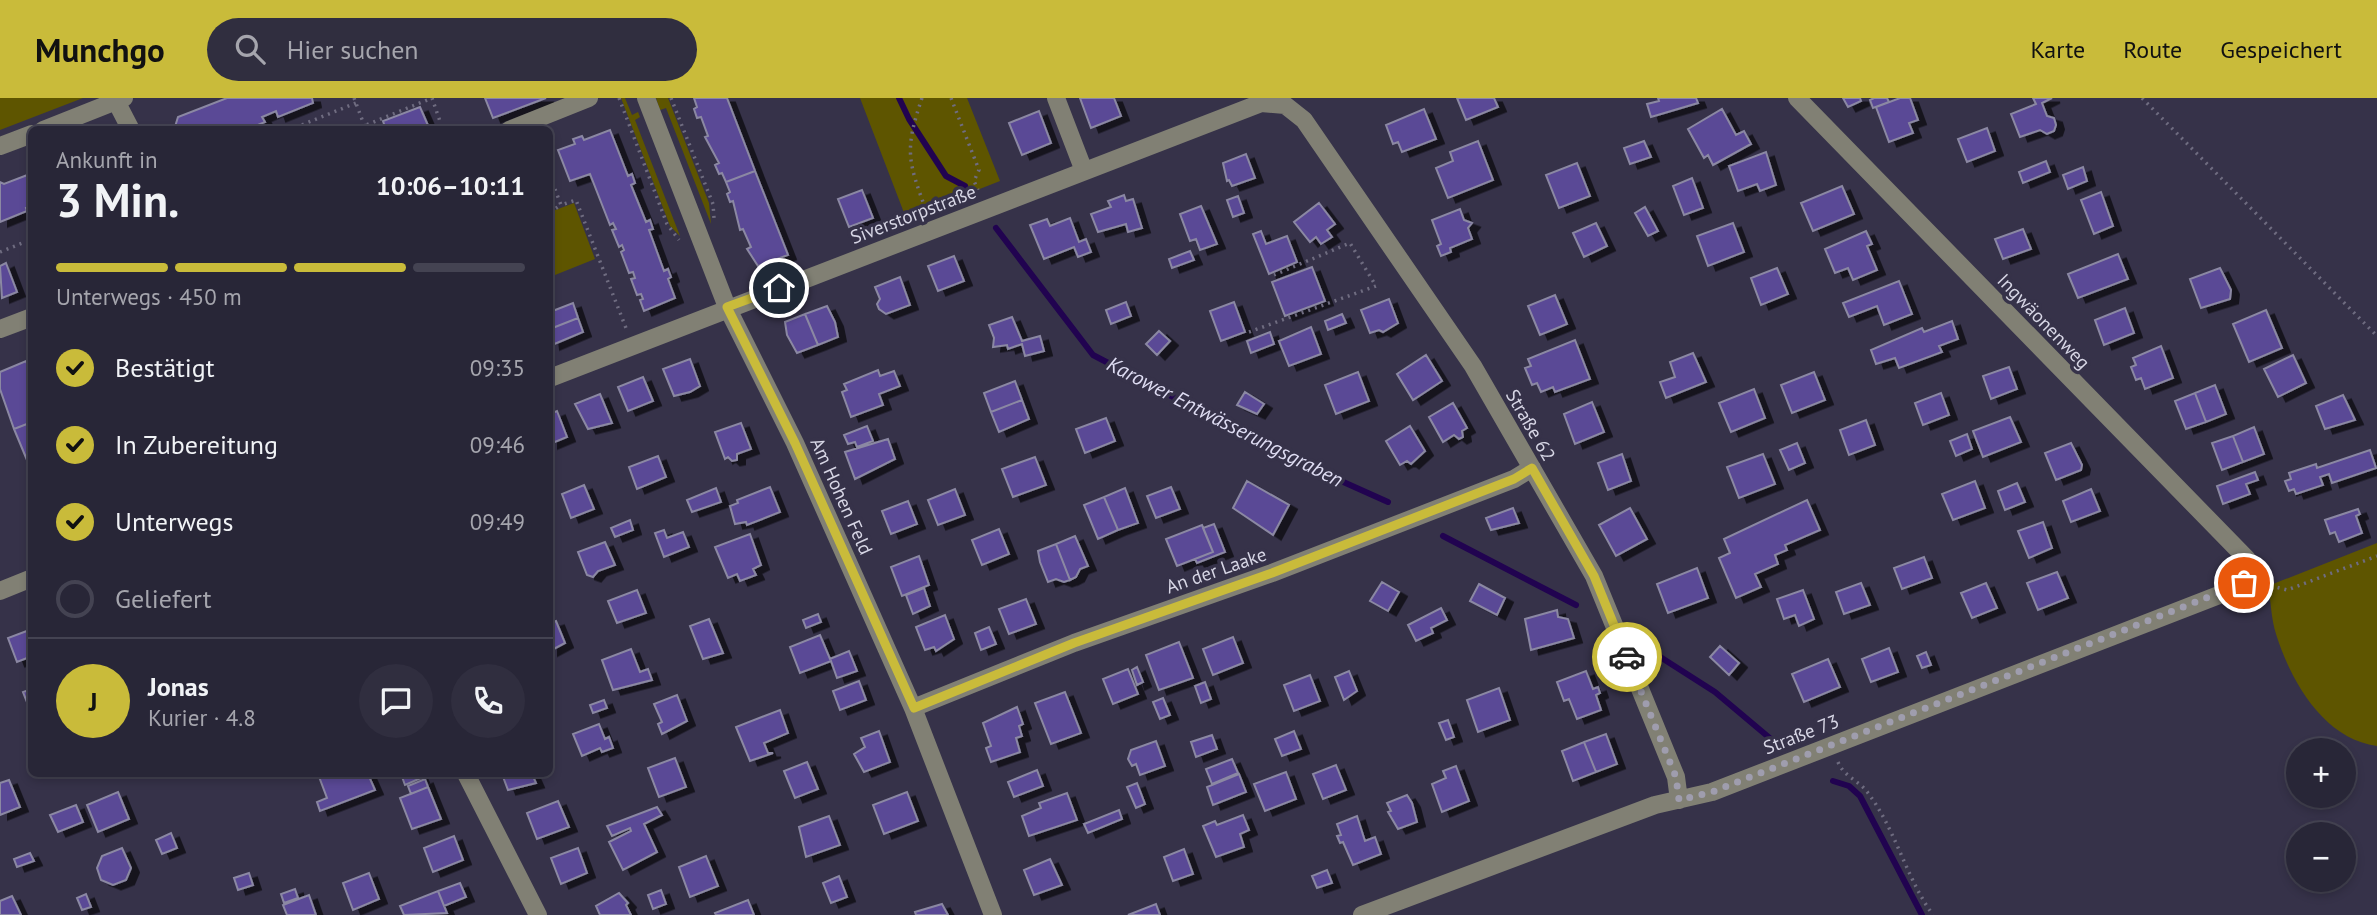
<!DOCTYPE html>
<html lang="de">
<meta charset="utf-8">
<style>
:root{--surface:#282637;--page:#302e3f;--text:#f1f3f6;--muted:#a5a5ad;--line:#444352;--accent:#c9bb3a}
body{margin:0;font-family:"PT Sans",sans-serif;background:var(--page);color:var(--text);height:100vh;display:flex;flex-direction:column;font-size:26px;white-space:nowrap}
*{box-sizing:border-box;margin:0}
p{font-size:23px;color:var(--muted)}
.icon{flex:none;width:38px;height:38px;fill:none;stroke:currentColor;stroke-width:2;stroke-linecap:round;stroke-linejoin:round}
.map{position:relative;flex:1;overflow:hidden}
.panel{position:absolute;left:28px;top:28px;width:525px;height:651px;display:flex;flex-direction:column;background:var(--surface);border-radius:10px;box-shadow:0 4px 10px #0003,0 0 0 2px var(--line)}
.panel>*{flex:none}
.controls{position:absolute;left:2286px;top:640px;display:grid;gap:14px}
.controls a{display:grid;place-items:center;width:70px;height:70px;border-radius:50%;background:var(--surface);box-shadow:0 4px 10px #0003,0 0 0 2px var(--line);font-size:35px}
.pin{position:absolute;display:grid;place-items:center;width:60px;height:60px;color:#fff;margin:-30px;border:4px solid #fff;border-radius:50%;box-shadow:0 2px 7px #0007}
.courier{position:absolute;display:grid;place-items:center;width:70px;height:70px;margin:-35px;border:5px solid #c9bb3a;border-radius:50%;background:#fff;color:#222;box-shadow:0 2px 9px #0007}
.overview em{font-style:normal;font-weight:800}
.overview div{display:flex;flex-direction:column-reverse}
.overview{display:flex;align-items:center;justify-content:space-between;height:119px;padding:0 28px}
h1{font-size:46px;font-weight:800;line-height:52px}
.bar{display:grid;grid-template-columns:repeat(4,1fr);gap:10px 7px;align-content:center;height:84px;padding:0 28px}
.bar i{height:9px;border-radius:5px;background:var(--line)}
.bar .on{background:var(--accent)}
.bar p{grid-column:span 4}
.line{display:flex;align-items:center;gap:18px;padding:0 28px;border-top:2px solid var(--line)}
.line div{flex:1}
.round{display:grid;place-items:center;flex:none;width:74px;height:74px;border-radius:37px;background:var(--page)}
ol{padding:0 28px;list-style:none}
li{display:flex;align-items:center;gap:21px;height:77px}
li p{margin-inline-start:auto}
li .icon{padding:7px;border-radius:50%;background:var(--accent);color:#111;stroke-width:4}
li:last-child{color:var(--muted)}
li i{width:38px;height:38px;border:4px solid var(--line);border-radius:50%}
header{display:flex;align-items:center;gap:42px;box-sizing:border-box;height:98px;padding:0 35px;background:var(--accent);color:#111}
header strong{font-size:33px}
nav{display:flex;gap:38px;margin-inline-start:auto;font-size:24px}
.search{width:490px;height:63px;background:var(--page);display:flex;align-items:center;gap:18px;box-sizing:border-box;padding:0 24px;border-radius:38px;color:var(--muted);font-size:26px}
.map>svg:first-child{display:block}
</style>
<header>
<strong>Munchgo</strong>
<div class="search"><svg class="icon" aria-label="search" viewBox="0 0 24 24"><circle cx="10" cy="10" r="6"/><path d="M15 15l6 6"/></svg>Hier suchen</div>
<nav><a>Karte</a><a>Route</a><a>Gespeichert</a></nav>
</header>
<div class="map">
<svg width="2377" height="817" viewBox="0 0 2377 817">
<defs>
<filter id="shadow"><feDropShadow dx="8" dy="4.5" stdDeviation="0" flood-color="#0009"/></filter>
</defs>
<rect width="100%" height="100%" fill="#363249"/>
<path fill="#5e5500" d="M0 0H83L0 32Z
M621 0H625L632 17 638 14 640 19 635 22 680 138 670 128Z
M656 0H668L709 105 711 126 666 10 660 12Z
M860 0H967L1000 83 906 120Z
M574 105 595 161 550 179V114Z
M2377 445V648C2324 641 2291 584 2276 536 2271 521 2271 503 2268 488Z"/>
<g fill="none" stroke-linecap="round" stroke-linejoin="round">
<path stroke="#210350" stroke-width="6" d="M899 0 909 21 946 78 965 88
M996 130 1093 257 1292 361 1388 404
M1443 438 1576 507
M1643 548 1715 594 1778 647
M1833 683 1849 688 1860 698 1922 817"/>
</g>
<path fill="#5a4896" stroke="#8b88a3" stroke-width="2" filter="url(#shadow)" d="M227 0H312L313 5 278 19 276 13 262 19 265 24 246 32H174L178 19Z
M485 0H546L493 20Z
M694 0H727L755 73 726 84 722 75 719 76 715 67 719 65 705 39 708 38 701 19 697 20 694 11 697 9Z
M1080 0H1114L1121 18 1091 30Z
M1457 0H1494L1498 9 1466 22Z
M1658 0H1696L1698 5 1651 19 1647 6 1659 3Z
M1843 0H1860L1861 3 1848 9Z
M1874 0H1887L1889 4 1873 10 1870 2Z
M1900 0H1910L1918 22 1909 25 1913 35 1889 44 1876 9Z
M2033 0H2052L2042 5 2047 18 2054 20 2056 27 2054 33 2047 36 2040 32 2020 39 2011 16 2036 6Z
M420 9 430 32H386L383 23Z
M1424 11 1436 41 1402 54 1398 44 1393 46 1386 27Z
M1722 11 1736 37 1744 33 1751 46 1713 67 1708 57 1704 60 1688 31Z
M1039 13 1051 45 1022 57 1009 25Z
M1987 30 1995 53 1967 64 1958 41Z
M610 32 628 78 632 76 635 85 631 87 646 124 650 122 653 131 649 132 664 173 668 171 671 179 668 181 675 200 644 213 640 202 643 201 641 196 637 197 631 181 635 180 633 174 629 175 621 154 624 152 622 147 619 149 612 132 616 131 613 125 610 127 590 76 570 83 558 52 575 46 573 41 582 38 584 42Z
M1478 43 1493 82 1448 100 1436 70 1453 63 1450 54Z
M1644 43 1651 59 1630 66 1624 50Z
M1766 54 1776 87 1760 93 1757 86 1738 93 1729 68Z
M1246 56 1255 80 1232 88 1229 82 1227 83 1223 65Z
M2046 63 2050 74 2023 85 2019 74Z
M1577 65 1590 98 1559 110 1546 77Z
M2083 69 2087 83 2068 91 2063 77Z
M755 73 788 157 758 168 747 151 751 149 743 131 740 132 733 103 730 104 727 96 730 94 726 84Z
M30 76 32 108 26 110 27 113 0 124V84L4 86Z
M1692 80 1703 110 1684 117 1673 88Z
M1842 88 1854 116 1813 133 1801 105Z
M862 92 873 120 849 129 838 101Z
M2101 94 2113 128 2094 136 2081 102Z
M1124 97 1126 103 1133 101 1142 130 1128 134 1126 126 1098 134 1091 116 1111 109 1108 103Z
M1238 98 1244 115 1233 119 1227 102Z
M1319 105 1335 126 1327 132 1332 139 1321 146 1316 139 1310 144 1294 124Z
M1201 108 1217 146 1200 152 1196 141 1190 143 1180 116Z
M1645 109 1658 133 1648 138 1635 115Z
M1460 111 1464 122 1472 125 1468 130 1472 141 1450 150 1451 154 1441 158 1437 148 1441 146 1432 122Z
M1070 120 1079 144 1086 141 1091 154 1078 159 1074 149 1044 161 1030 127 1047 121 1050 128Z
M1596 125 1607 148 1584 159 1573 135Z
M1733 125 1744 154 1708 168 1697 138Z
M2023 131 2031 151 2003 161 1995 141Z
M1261 133 1266 146 1287 138 1297 164 1269 176 1253 136Z
M1866 133 1872 146 1867 148 1877 172 1853 182 1848 170 1835 175 1825 151Z
M1190 153 1194 162 1172 170 1169 161Z
M2118 156 2128 181 2078 200 2068 176Z
M954 158 964 183 938 193 928 168Z
M6 165 17 194 2 200 0 168Z
M1312 169 1325 203 1285 218 1272 184Z
M1777 170 1788 196 1761 207 1751 180Z
M2220 170 2231 192 2230 201 2201 210 2190 181Z
M900 179 910 207 886 216 879 211 877 206 880 201 875 189Z
M1899 183 1912 216 1884 227 1877 208 1849 219 1843 205Z
M1555 197 1567 226 1540 237 1528 208Z
M1389 201 1398 225 1383 234 1379 232 1370 235 1361 212Z
M1126 204 1131 218 1111 226 1106 212Z
M1234 204 1245 234 1221 243 1210 213Z
M573 205 578 220 550 231V214Z
M827 208 835 224 838 239 818 247 805 216Z
M2125 210 2134 235 2104 247 2095 222Z
M2266 212 2282 250 2249 264 2233 226Z
M805 216 818 247 797 255 787 237 785 224Z
M1342 216 1346 225 1328 232 1325 223Z
M1012 219 1022 243 1040 238 1044 253 1025 258 1022 246 1008 251 1007 247 993 249 994 240 989 227Z
M578 220 583 234 552 247 550 231Z
M1952 223 1958 241 1939 248 1942 254 1899 270 1895 260 1876 266 1871 252 1922 230 1924 234Z
M1311 229 1321 256 1289 268 1279 243Z
M1159 233 1170 243 1157 257 1146 246Z
M1270 234 1274 246 1251 255 1247 243Z
M1575 242 1590 281 1555 294 1553 289 1541 294 1537 285 1532 287 1525 270 1531 268 1528 261Z
M2161 248 2173 280 2145 291 2141 280 2136 282 2131 269 2136 267 2133 260Z
M1693 255 1706 284 1666 300 1660 284 1675 279 1670 264Z
M1426 257 1442 283 1413 302 1397 276Z
M2293 257 2306 285 2278 299 2264 271Z
M690 261 700 288 690 294 674 298 663 271Z
M26 263 32 279V324L14 331 0 291V274Z
M2009 269 2017 291 1991 301 1983 278Z
M878 272 880 278 894 273 900 288 879 296 883 307 851 319 842 294 847 292 844 286Z
M1358 274 1369 303 1336 316 1325 287Z
M1814 274 1825 302 1792 315 1781 287Z
M643 279 653 303 628 313 618 289Z
M1015 283 1022 302 991 314 984 295Z
M2215 287 2226 316 2206 324 2195 295Z
M1754 291 1765 320 1731 334 1719 305Z
M1245 294 1264 306 1257 316 1237 307Z
M1941 295 1949 317 1923 327 1915 305Z
M2195 295 2206 324 2186 331 2175 303Z
M600 296 612 325 588 331 575 306Z
M2343 297 2355 322 2325 331 2316 308Z
M1022 302 1029 321 999 334 991 314Z
M1592 304 1604 334 1575 346 1564 316Z
M1453 305 1467 330 1462 333 1463 339 1459 341 1454 337 1443 344 1429 319Z
M557 313 567 339 550 346V316Z
M2010 319 2021 344 1983 359 1973 333Z
M1106 320 1115 343 1085 355 1076 331Z
M1866 322 1875 347 1849 357 1840 332Z
M32 324V374L14 331Z
M741 325 751 351 737 356V362L732 363 728 359 725 361 715 334Z
M867 328 873 343 857 349 855 344 848 346 844 337Z
M1410 328 1425 353 1411 366 1407 363 1400 367 1386 343Z
M2254 329 2264 356 2243 364 2233 338Z
M1967 336 1972 351 1956 358 1950 343Z
M2233 338 2243 364 2222 372 2212 345Z
M888 341 895 361 855 381 845 354Z
M1797 345 1805 365 1789 372 1780 352Z
M2071 345 2082 367 2081 372 2056 382 2045 355Z
M2370 352 2376 370 2332 385 2329 376 2320 379 2323 387 2296 396 2294 391 2289 393 2285 383 2291 381 2289 375 2316 366 2317 370Z
M1622 356 1631 383 1608 392 1598 365Z
M1763 356 1775 386 1739 400 1727 369Z
M658 358 666 379 637 391 629 369Z
M1035 359 1046 387 1013 399 1002 371Z
M2255 374 2258 382 2246 386 2250 396 2223 406 2217 388Z
M1247 383 1289 407 1273 437 1233 410Z
M1975 383 1985 410 1953 422 1942 396Z
M2017 385 2025 404 2005 412 1998 393Z
M584 387 594 411 571 420 562 396Z
M770 389 780 414 747 427 746 424 735 426 730 408 738 405 737 402Z
M1171 389 1180 411 1156 420 1147 398Z
M716 390 721 404 692 414 687 402Z
M1125 390 1138 425 1118 432 1104 399Z
M955 391 965 417 938 427 928 402Z
M2091 391 2100 413 2071 424 2063 403Z
M1104 399 1118 432 1098 441 1084 407Z
M1807 402 1820 432 1785 447 1787 452 1775 457 1778 466 1755 476 1761 489 1736 500 1719 460 1730 455 1724 441Z
M908 403 917 426 891 436 882 413Z
M1513 410 1519 425 1491 432 1486 420Z
M1630 410 1647 441 1616 458 1599 427Z
M2358 411 2360 416 2356 418 2362 435 2339 444 2335 434 2330 436 2325 422Z
M630 422 633 432 615 439 611 430Z
M2043 424 2052 450 2029 460 2018 433Z
M1214 426 1225 454 1197 465 1195 461 1213 454 1203 430Z
M1202 427 1213 454 1177 468 1166 441Z
M999 431 1009 456 982 467 972 442Z
M664 432 667 440 683 434 689 449 664 459 655 435Z
M750 436 761 467 753 471 756 477 740 483 737 476 728 480 715 449Z
M1075 438 1088 468 1080 471 1076 479 1070 482 1056 446Z
M605 444 615 467 598 473 593 479 587 477 578 454Z
M1056 446 1070 482 1064 484 1056 481 1048 484 1040 464 1038 453Z
M919 458 929 487 902 498 891 469Z
M1924 459 1932 480 1902 491 1894 470Z
M1697 470 1708 500 1668 515 1657 486Z
M2057 474 2068 500 2038 512 2027 485Z
M1382 484 1399 494 1388 513 1370 503Z
M1861 485 1870 507 1844 516 1836 494Z
M1986 485 1997 510 1972 520 1961 495Z
M1479 486 1505 500 1497 517 1470 503Z
M924 490 930 508 913 516 906 497Z
M637 492 646 515 617 525 608 503Z
M1803 492 1814 521 1799 528 1795 517 1784 521 1777 501Z
M1026 501 1036 526 1009 536 999 511Z
M1441 510 1447 522 1431 530 1433 535 1416 543 1408 527Z
M1557 512 1558 519 1568 521 1574 540 1531 552 1525 521Z
M818 516 821 524 806 530 803 522Z
M945 517 954 541 936 553 934 549 925 552 916 529Z
M709 521 723 555 703 561 690 528Z
M556 523 565 545 550 553V525Z
M989 529 996 546 981 552 975 535Z
M32 531V558L17 564 8 540Z
M820 537 830 561 849 553 857 573 837 580 831 563 800 575 790 549Z
M1233 539 1243 565 1213 577 1203 551Z
M1179 544 1193 580 1159 592 1146 557Z
M1720 548 1739 565 1729 577 1710 559Z
M1889 550 1898 574 1871 584 1862 561Z
M631 551 640 574 648 571 652 582 613 592 602 562Z
M1926 554 1931 567 1922 570 1917 558Z
M1828 561 1840 589 1804 604 1792 576Z
M1137 569 1143 584 1137 587 1132 572Z
M1128 571 1138 596 1113 606 1103 581Z
M1349 573 1357 593 1344 602 1335 579Z
M1586 573 1593 591 1598 589 1600 595 1596 597 1601 612 1577 621 1569 601 1564 603 1557 584Z
M1310 577 1320 603 1294 613 1284 587Z
M859 583 866 602 840 612 833 593Z
M1205 584 1211 601 1201 605 1195 588Z
M1499 590 1510 622 1478 634 1467 602Z
M32 591V617L23 594Z
M1065 594 1081 635 1051 646 1035 605Z
M677 597 687 623 662 636 658 626 662 624 654 606Z
M1163 600 1170 617 1160 621 1153 604Z
M604 602 607 610 593 615 590 607Z
M1017 609 1023 626 1019 628 1022 638 1016 640 1020 654 991 664 986 650 991 648 983 625Z
M780 612 788 635 764 645 768 655H773L750 663 736 629Z
M1448 622 1454 639 1446 642 1439 625Z
M599 626 605 641 609 639 613 650 602 654 600 650 582 658 573 636Z
M879 633 890 664 864 674 854 656 865 649 861 640Z
M1294 633 1301 651 1282 658 1275 641Z
M1606 636 1617 666 1596 674 1584 644Z
M1212 637 1217 651 1196 659 1191 644Z
M1156 643 1165 668 1140 677 1136 666 1132 668 1128 661 1131 652Z
M1584 644 1596 674 1573 683 1562 653Z
M675 660 686 689 659 699 648 670Z
M1232 661 1238 675 1212 686 1206 671Z
M807 664 818 691 795 700 784 673Z
M1336 667 1346 692 1323 701 1313 676Z
M1456 668 1469 703 1442 714 1432 686 1446 680 1443 673Z
M1037 672 1043 688 1014 699 1008 684Z
M1286 674 1296 701 1265 713 1254 686Z
M318 676H368L375 692 320 713 317 704 327 700Z
M401 676H419L421 680 405 687Z
M502 676H532L536 685 508 692Z
M1239 676 1246 694 1213 707 1207 689Z
M425 681 428 689 411 696 408 688Z
M9 682 20 709 0 717V685Z
M1137 685 1145 706 1136 710 1127 689Z
M428 689 441 721 412 731 400 700Z
M118 694 129 721 98 734 87 707Z
M907 694 918 723 884 736 873 707Z
M1067 695 1077 722 1029 738 1022 718 1041 710 1039 705Z
M1407 697 1412 705 1417 724 1398 731 1388 714 1391 713 1387 705Z
M558 703 569 729 537 741 527 715Z
M76 707 83 724 58 734 50 717Z
M657 709 662 717 644 726 657 754 623 772 609 744 631 733 630 730 612 738 607 728Z
M1119 712 1122 721 1088 735 1084 726Z
M1243 717 1249 732 1240 736 1244 749 1216 759 1203 728 1215 723 1217 727Z
M829 718 840 747 806 759 799 729Z
M1357 718 1365 743 1375 739 1381 756 1353 767 1343 744 1340 745 1337 738 1341 737 1337 726Z
M171 735 177 750 162 756 156 742Z
M454 738 463 762 433 774 424 750Z
M122 750 131 770 126 782 113 787 101 782 97 770 102 758Z
M578 750 587 775 561 786 551 760Z
M1184 751 1193 776 1173 783 1164 759Z
M30 755 34 763 17 769 14 761Z
M706 758 718 788 690 799 679 769Z
M1050 761 1062 787 1034 797 1024 772Z
M1327 772 1332 785 1317 790 1312 778Z
M249 775 253 787 238 792 234 780Z
M369 775 379 801 353 812 343 785Z
M839 778 847 799 831 805 823 785Z
M460 785 466 799 444 808 438 793Z
M295 791 298 800 284 805 281 796Z
M661 792 666 806 653 811 648 797Z
M438 793 447 815 404 817 400 808Z
M619 795 628 805 626 807 631 817H600L596 808Z
M86 796 91 809 82 812 77 800Z
M309 797 316 817H287L283 807Z
M12 798 21 817H0V803Z
M748 802 754 817H716L715 815Z
M942 806 948 817H916L915 814Z
M1156 806 1160 817H1128Z"/>
<g fill="none" stroke-linecap="round" stroke-linejoin="round">
<path stroke="#6f6c80" stroke-width="3.5" stroke-dasharray="2 5" stroke-linecap="butt" d="M354 0 366 32
M432 0 443 32
M619 0 667 126 679 142
M671 0 713 106 714 120
M922 0C904 53 908 63 927 115
M951 0 979 72 974 83 978 92
M2142 0 2377 238
M289 32 356 5
M354 32 432 0
M550 78 561 107 576 102 626 230
M550 114 561 107
M0 154 25 144
M1249 234 1376 188 1350 145 1274 177
M2264 486 2287 492 2377 458
M1838 664C1844 679 1859 682 1868 695 1896 732 1906 780 1933 817"/>
<path stroke="#818074" stroke-width="18" d="M646 0 727 209 795 345 913 610 993 817
M1056 0 1084 73
M116 3 131 32
M43 32 124 0
M509 32 589 0
M0 48 32 36
M0 231 32 219
M550 280 1261 5 1285 7 1304 22 1473 268 1594 478 1676 679 1679 702
M0 493 32 480
M913 610 1074 545 1272 475 1514 381 1532 370
M466 676 538 817
M1362 817 1655 707 1712 694 2237 490 2249 480 2247 461 1797 0"/>
</g>
<g fill="none" stroke-linecap="round" stroke-linejoin="round">
<path stroke="#9f9dae" stroke-width="7" stroke-dasharray="0 12.6" d="M1627 559 1676 679 1679 702 1712 694 2244 485"/>
<path stroke="#c9bb3a" stroke-width="9" d="M779 190 727 209 795 345 914 610 1074 545 1272 475 1514 381 1532 370 1594 478 1627 559"/>
</g>
<g text-anchor="middle" stroke-width="7" stroke-linejoin="round" paint-order="stroke">
<g font-size="19" fill="#d7d6e5" stroke="#363249">
<text transform="translate(913 116) rotate(-21)" y="7">Siverstorpstraße</text>
<text transform="translate(2044 223) rotate(46)" y="7">Ingwäonenweg</text>
<text transform="translate(1531 327) rotate(60)" y="7">Straße 62</text>
<text transform="translate(842 398) rotate(66)" y="7">Am Hohen Feld</text>
<text transform="translate(1216 472) rotate(-19)" y="7">An der Laake</text>
<text transform="translate(1801 636) rotate(-21)" y="7">Straße 73</text>
</g>
<g font-size="21" font-style="italic" fill="#dedcf2" stroke="#363249">
<text transform="translate(1225 324) rotate(27)" y="7">Karower Entwässerungsgraben</text>
</g>
</g>
</svg>
<div class="controls">
<a>+</a>
<a>−</a>
</div>
<div class="pin" style="left:2244px;top:485px;background:#ea580c"><svg class="icon" aria-label="bag" viewBox="0 0 24 24"><path d="M5 8h14l-1 12H6zM9 8a3 3 0 0 1 6 0"/></svg></div>
<div class="pin" style="left:779px;top:190px;background:#1f2937"><svg class="icon" aria-label="home" viewBox="0 0 24 24"><path d="M3 11l9-7 9 7M6 9v11h12V9"/></svg></div>
<div class="courier" style="left:1627px;top:559px"><svg class="icon" aria-label="car" viewBox="0 0 24 24"><path d="M5 17H2v-5l4-1 3-4h7l3 4 3 1v5h-3M9 17h6M6 11h13"/><circle cx="7" cy="17" r="2"/><circle cx="17" cy="17" r="2"/></svg></div>
<section class="panel">
<div class="overview"><div><h1>3 Min.</h1><p>Ankunft in</p></div><em>10:06–10:11</em></div>
<div class="bar"><i class="on"></i><i class="on"></i><i class="on"></i><i></i><p>Unterwegs · 450 m</p></div>
<ol>
<li><svg class="icon" aria-label="check" viewBox="0 0 24 24"><path d="M5 12l5 5 9-10"/></svg>Bestätigt<p>09:35</p></li>
<li><svg class="icon" aria-label="check" viewBox="0 0 24 24"><path d="M5 12l5 5 9-10"/></svg>In Zubereitung<p>09:46</p></li>
<li><svg class="icon" aria-label="check" viewBox="0 0 24 24"><path d="M5 12l5 5 9-10"/></svg>Unterwegs<p>09:49</p></li>
<li><i></i>Geliefert</li>
</ol>
<div class="line" style="height:126px"><b class="round" style="background:var(--accent);color:#111">J</b><div><b>Jonas</b><p>Kurier · 4.8</p></div><a class="round"><svg class="icon" aria-label="chat" viewBox="0 0 24 24"><path d="M4 5h16v11H9l-5 4z"/></svg></a><a class="round"><svg class="icon" aria-label="phone" viewBox="0 0 24 24"><path d="M5 4h4l2 5-3 2q2 4 5 5l2-3 5 2v4C11 20 4 13 5 4z"/></svg></a></div>
</section>
</div>
